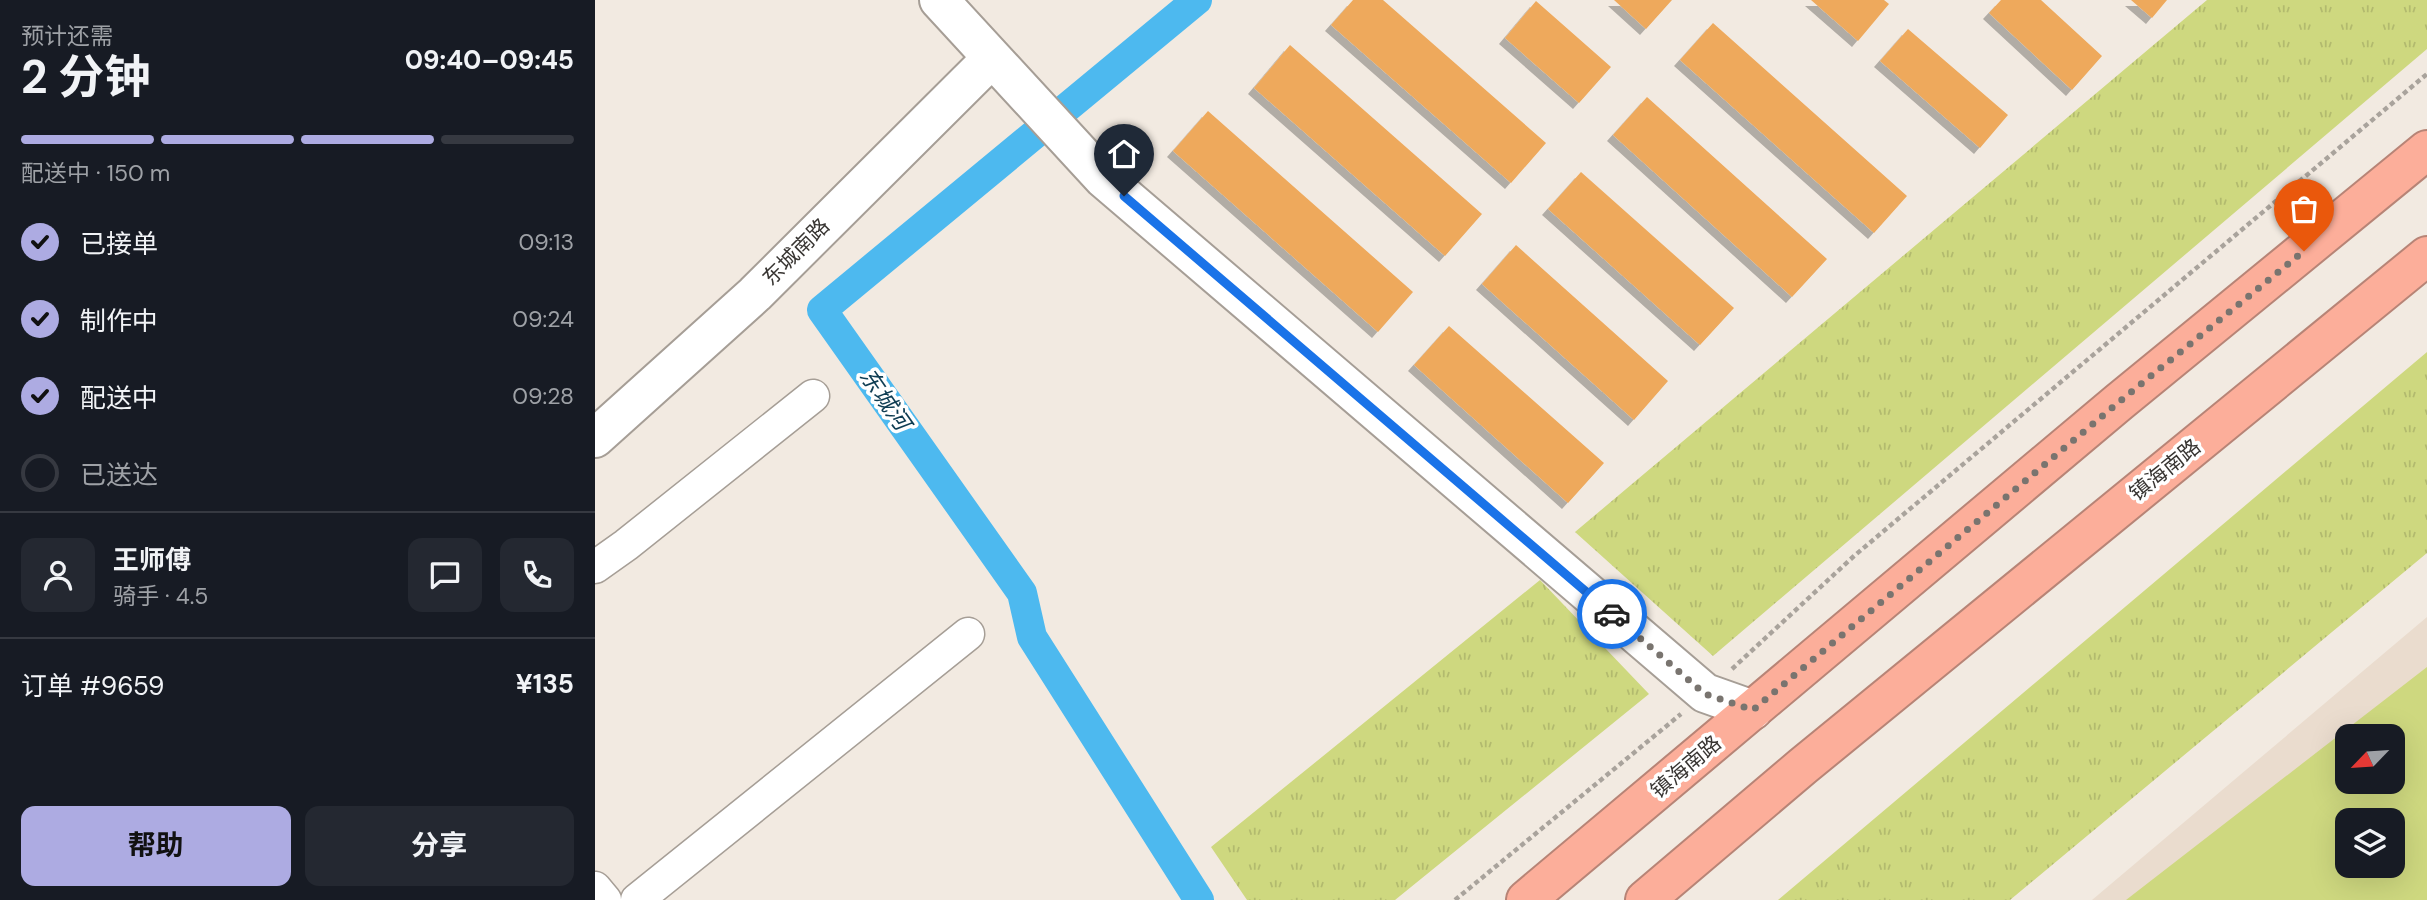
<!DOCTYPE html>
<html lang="zh">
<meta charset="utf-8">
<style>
:root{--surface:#171b24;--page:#242831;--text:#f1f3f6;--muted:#9ea1a6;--line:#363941;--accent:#adabe2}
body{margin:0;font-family:"DM Sans","Noto Sans SC",sans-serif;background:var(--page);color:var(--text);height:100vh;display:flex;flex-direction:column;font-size:26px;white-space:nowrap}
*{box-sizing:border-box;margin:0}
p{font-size:23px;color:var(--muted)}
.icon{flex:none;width:38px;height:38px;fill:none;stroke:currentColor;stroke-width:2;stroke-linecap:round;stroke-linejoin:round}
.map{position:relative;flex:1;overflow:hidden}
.panel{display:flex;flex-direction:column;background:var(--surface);width:595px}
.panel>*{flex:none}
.needle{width:46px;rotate:245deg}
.tools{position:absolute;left:1740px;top:724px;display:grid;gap:14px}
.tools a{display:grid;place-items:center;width:70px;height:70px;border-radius:14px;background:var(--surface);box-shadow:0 7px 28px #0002;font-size:35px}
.pin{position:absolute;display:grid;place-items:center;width:60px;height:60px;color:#fff;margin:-72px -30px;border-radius:50% 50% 50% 0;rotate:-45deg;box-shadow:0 0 7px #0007}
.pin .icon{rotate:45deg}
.courier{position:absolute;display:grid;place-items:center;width:70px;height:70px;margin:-35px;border:5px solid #1a73e8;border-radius:50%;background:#fff;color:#222;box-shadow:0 2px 9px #0007}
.summary em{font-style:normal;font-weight:700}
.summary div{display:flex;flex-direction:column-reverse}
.summary{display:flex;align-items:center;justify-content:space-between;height:119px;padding:0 21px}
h1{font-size:46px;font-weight:700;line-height:52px}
.bar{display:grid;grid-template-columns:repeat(4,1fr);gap:10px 7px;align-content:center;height:84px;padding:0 21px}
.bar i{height:9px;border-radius:5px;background:var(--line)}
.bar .selected{background:var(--accent)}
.bar p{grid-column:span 4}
.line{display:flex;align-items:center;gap:18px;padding:0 21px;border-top:2px solid var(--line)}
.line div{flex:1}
.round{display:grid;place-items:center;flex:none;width:74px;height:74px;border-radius:14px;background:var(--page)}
ol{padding:0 21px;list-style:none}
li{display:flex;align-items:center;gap:21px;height:77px}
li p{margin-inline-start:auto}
li .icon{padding:7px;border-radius:50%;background:var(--accent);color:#111;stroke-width:4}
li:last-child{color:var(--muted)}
li i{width:38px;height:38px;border:4px solid var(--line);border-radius:50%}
.primary-button{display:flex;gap:14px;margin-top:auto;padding:14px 21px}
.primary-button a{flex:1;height:80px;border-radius:14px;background:var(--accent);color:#111;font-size:28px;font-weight:700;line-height:80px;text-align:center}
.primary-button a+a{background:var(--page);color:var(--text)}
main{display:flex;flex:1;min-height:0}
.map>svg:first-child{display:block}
</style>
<main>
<section class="panel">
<div class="summary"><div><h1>2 分钟</h1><p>预计还需</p></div><em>09:40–09:45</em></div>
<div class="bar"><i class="selected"></i><i class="selected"></i><i class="selected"></i><i></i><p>配送中 · 150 m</p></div>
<ol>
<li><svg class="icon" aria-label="check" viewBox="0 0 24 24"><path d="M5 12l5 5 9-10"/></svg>已接单<p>09:13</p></li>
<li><svg class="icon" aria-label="check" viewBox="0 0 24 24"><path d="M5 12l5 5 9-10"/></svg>制作中<p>09:24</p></li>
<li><svg class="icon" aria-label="check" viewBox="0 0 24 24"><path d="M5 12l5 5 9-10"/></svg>配送中<p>09:28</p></li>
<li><i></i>已送达</li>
</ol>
<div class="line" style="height:126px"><a class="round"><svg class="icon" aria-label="person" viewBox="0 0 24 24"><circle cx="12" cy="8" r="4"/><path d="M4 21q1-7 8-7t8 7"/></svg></a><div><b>王师傅</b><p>骑手 · 4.5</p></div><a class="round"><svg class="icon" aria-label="chat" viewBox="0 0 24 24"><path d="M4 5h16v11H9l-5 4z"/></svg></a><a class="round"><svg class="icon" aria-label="phone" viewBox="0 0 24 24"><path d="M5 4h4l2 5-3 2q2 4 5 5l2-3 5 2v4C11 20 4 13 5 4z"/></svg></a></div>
<div class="line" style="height:91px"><div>订单 #9659</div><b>¥135</b></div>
<div class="primary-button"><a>帮助</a><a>分享</a></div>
</section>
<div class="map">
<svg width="1832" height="900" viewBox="0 0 1832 900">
<defs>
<pattern id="grass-tufts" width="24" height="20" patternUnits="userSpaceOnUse" patternTransform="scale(1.75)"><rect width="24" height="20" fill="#ced87f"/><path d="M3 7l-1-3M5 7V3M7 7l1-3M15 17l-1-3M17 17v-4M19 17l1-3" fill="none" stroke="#b2ba6e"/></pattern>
<filter id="shadow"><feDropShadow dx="-6" dy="6" stdDeviation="0" flood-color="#0004"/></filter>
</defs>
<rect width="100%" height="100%" fill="#f2eae1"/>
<path fill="#eadcce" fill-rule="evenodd" d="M1832 617V900H1497ZM1752 737H1797V782H1752ZM1752 821H1797V866H1752Z"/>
<path fill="url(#grass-tufts)" d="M1612 0H1832V49L1118 656 980 532Z
M1832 352V553L1415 900H1183Z
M945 580 1054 694 800 900H652L616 847Z"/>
<path fill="#ced87f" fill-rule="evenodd" d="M1832 667V900H1531ZM1752 737H1797V782H1752ZM1752 821H1797V866H1752Z"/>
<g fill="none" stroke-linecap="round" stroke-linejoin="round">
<path stroke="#4db9ef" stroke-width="30" d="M602 0 227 310 427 593 437 637 604 900"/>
</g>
<path fill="#eea95b" filter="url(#shadow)" d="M758 0H788L951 143 916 183 736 25Z
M1019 0H1077L1051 29Z
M1216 0H1289L1294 4 1263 41Z
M1406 0H1446L1507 56 1477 90 1394 13Z
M1536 0H1572L1557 18Z
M941 1 1016 67 984 103 910 38Z
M1118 23 1312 196 1279 233 1085 60Z
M1313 29 1413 115 1385 148 1285 61Z
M695 45 887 214 850 256 659 88Z
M1052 97 1232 259 1197 297 1018 135Z
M613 111 818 292 783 332 578 151Z
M986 172 1139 308 1105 345 953 209Z
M921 245 1073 381 1039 420 887 284Z
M854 326 1009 463 973 503 819 365Z"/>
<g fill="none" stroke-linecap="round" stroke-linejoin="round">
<defs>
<path id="street" d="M0 567 31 545 218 396
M0 888 10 900
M42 900 373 634"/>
<path id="secondary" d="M344 0 508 178 1110 693 1158 710
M0 438 160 294 396 59"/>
<path id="highway" d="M931 900 1524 402 1832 150
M1050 900 1208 766 1832 256"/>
</defs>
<use href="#street" stroke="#a69e96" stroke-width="35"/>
<use href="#secondary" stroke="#a69e96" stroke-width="42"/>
<use href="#highway" stroke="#b78476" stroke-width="42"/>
<path stroke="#a9a39c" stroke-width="4.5" stroke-dasharray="5 3.5" stroke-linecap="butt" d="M1137 669 1259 556 1832 74
M860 900 1086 714"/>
<use href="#street" stroke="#fff" stroke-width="32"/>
<use href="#secondary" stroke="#fff" stroke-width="38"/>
<use href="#highway" stroke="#fcae9a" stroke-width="38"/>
</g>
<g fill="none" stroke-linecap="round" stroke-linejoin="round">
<path stroke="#79746f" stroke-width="7" stroke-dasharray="0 12.6" d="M1017 614 1110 694 1158 710 1524 402 1709 251"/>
<path stroke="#1a73e8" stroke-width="9" d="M529 196 1017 614"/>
</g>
<g text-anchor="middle" stroke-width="7" stroke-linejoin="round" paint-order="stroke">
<g font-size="21" fill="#383532" stroke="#fff">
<text transform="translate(201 252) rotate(-45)" y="7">东城南路</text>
<text transform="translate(1570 470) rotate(-39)" y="7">镇海南路</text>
<text transform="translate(1091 767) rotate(-40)" y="7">镇海南路</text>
</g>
<g font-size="23" font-style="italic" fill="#0f3d53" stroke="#fff">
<text transform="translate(290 399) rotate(55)" y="8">东城河</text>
</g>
</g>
</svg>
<div class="tools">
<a><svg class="needle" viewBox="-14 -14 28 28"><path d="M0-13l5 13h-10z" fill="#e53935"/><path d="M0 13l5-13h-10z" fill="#9ea1a6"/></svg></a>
<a><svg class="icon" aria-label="layers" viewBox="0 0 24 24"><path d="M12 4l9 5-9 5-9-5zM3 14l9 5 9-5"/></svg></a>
</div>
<div class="pin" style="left:1709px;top:251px;background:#ea580c"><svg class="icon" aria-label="bag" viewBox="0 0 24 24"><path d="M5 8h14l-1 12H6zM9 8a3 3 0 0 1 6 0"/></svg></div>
<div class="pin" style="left:529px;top:196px;background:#1f2937"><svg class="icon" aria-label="home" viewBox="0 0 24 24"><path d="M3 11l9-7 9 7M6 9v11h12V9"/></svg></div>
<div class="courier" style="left:1017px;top:614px"><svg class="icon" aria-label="car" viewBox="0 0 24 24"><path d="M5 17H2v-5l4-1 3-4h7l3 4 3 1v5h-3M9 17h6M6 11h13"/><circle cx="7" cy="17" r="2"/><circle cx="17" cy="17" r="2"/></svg></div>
</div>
</main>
